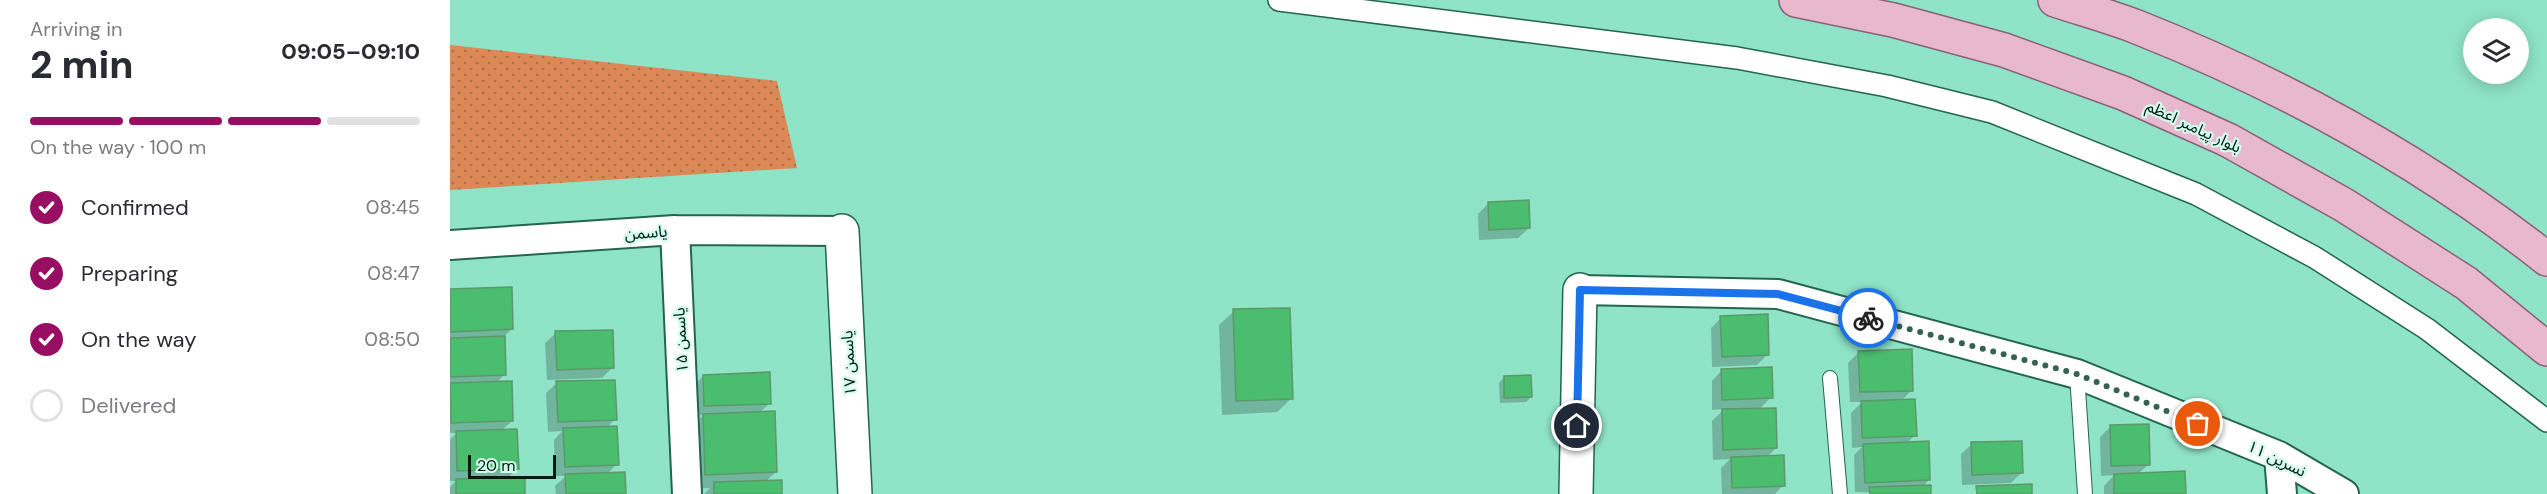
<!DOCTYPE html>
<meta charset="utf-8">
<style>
:root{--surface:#fff;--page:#f7f7f7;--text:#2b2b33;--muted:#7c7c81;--line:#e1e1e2;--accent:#980e63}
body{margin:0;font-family:"DM Sans","Noto Sans Arabic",sans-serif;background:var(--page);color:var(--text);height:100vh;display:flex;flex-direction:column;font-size:22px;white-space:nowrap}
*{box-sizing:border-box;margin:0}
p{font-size:20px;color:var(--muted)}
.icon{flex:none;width:33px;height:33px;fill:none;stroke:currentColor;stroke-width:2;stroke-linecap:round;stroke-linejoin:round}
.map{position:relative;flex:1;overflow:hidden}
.details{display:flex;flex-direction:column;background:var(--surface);width:450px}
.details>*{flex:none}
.tools{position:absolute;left:2013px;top:18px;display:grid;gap:12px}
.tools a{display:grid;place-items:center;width:66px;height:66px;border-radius:50%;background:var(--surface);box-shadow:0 3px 15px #0003;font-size:30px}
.scale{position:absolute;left:18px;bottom:15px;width:88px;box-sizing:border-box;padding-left:6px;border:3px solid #021c15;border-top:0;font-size:16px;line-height:21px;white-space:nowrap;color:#021c15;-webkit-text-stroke:4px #d3fbec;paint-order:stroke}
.pin{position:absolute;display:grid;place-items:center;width:51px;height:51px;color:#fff;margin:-26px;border:3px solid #fff;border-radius:50%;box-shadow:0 2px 6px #0007}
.courier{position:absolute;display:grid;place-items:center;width:60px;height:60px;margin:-30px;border:4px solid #1a73e8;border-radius:50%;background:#fff;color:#222;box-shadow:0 2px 8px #0007}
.head em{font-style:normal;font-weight:800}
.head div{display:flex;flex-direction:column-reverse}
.head{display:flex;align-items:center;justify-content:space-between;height:102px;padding:0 30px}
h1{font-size:39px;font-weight:800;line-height:45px}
.bar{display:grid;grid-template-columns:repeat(4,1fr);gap:9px 6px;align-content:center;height:72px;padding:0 30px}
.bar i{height:8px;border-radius:4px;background:var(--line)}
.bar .current{background:var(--accent)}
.bar p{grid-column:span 4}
ol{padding:0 30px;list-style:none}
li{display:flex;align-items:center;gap:18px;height:66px}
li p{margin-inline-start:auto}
li .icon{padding:6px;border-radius:50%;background:var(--accent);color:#fff;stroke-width:4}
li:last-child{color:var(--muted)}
li i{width:33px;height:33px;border:3px solid var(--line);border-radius:50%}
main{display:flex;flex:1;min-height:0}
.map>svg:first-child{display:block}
</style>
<main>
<section class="details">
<div class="head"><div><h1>2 min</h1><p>Arriving in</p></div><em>09:05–09:10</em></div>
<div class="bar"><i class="current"></i><i class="current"></i><i class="current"></i><i></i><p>On the way · 100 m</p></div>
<ol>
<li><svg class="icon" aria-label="check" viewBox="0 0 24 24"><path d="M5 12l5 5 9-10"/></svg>Confirmed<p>08:45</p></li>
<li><svg class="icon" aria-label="check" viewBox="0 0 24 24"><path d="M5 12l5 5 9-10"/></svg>Preparing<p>08:47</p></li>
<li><svg class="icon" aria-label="check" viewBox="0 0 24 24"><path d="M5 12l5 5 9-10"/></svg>On the way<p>08:50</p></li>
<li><i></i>Delivered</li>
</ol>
</section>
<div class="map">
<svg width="2097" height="494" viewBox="0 0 2097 494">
<defs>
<pattern id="park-dots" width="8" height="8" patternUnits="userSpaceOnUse" patternTransform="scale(1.5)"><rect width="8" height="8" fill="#dd8957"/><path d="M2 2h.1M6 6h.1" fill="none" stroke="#b16f47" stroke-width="1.8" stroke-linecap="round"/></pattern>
</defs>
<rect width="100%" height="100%" fill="#8fe3c7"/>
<path fill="url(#park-dots)" d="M0 45 327 81 347 168 0 190Z"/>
<path fill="#0003" d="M1039 203 1079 228 1068 238 1029 240 1028 214Z
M0 290 62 329 53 337 54 375 46 383 62 421 51 431 67 468 57 479 74 494H0V487L6 481H0V439L7 433H0Z
M784 311 842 398 827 412 772 415 769 325Z
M1271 318 1317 355 1307 365 1262 367 1261 328Z
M106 333 163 367 152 378 97 380 95 343Z
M1409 352 1462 390 1451 401 1465 435 1457 443 1479 480 1472 487 1479 494 1405 492 1404 455 1412 447 1402 448 1401 413 1412 402H1400L1398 363Z
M1272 370 1321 397 1309 410 1326 448 1317 457 1333 485 1325 494H1272L1271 468 1280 459 1263 460 1262 421 1274 409 1262 410V381Z
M253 376 320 403 309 413 326 472 315 482 331 494H254L260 488 241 489 239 430 253 415 244 416 243 387Z
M1054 377 1081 397 1076 402 1050 403 1049 383Z
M107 383 165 419 157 428 167 464 157 474 174 494H106L105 486 116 476H105L104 440 112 431 98 432 96 393Z
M1660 427 1699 464 1688 474 1734 494H1654V486L1664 475 1651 476 1650 437Z
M1522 444 1571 473 1561 483 1512 485 1511 454Z"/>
<path fill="#4abd6e" stroke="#5d986b" stroke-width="1.5" d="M1079 200 1080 228 1039 230 1038 202Z
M62 287 63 329 0 332V289Z
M840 308 843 399 786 401 783 309Z
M1318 314 1319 355 1272 357 1270 316Z
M163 330 164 368 107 370 105 331Z
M55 336 56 375 0 377V338Z
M1462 349 1463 391 1410 392 1408 351Z
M1322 367 1323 398 1272 400 1271 369Z
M320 372 321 404 254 406 253 375Z
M1081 375 1082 397 1054 398V376Z
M165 380 167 420 108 422 106 381Z
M62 381 63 421 1 423 0 383Z
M1465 399 1467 436 1412 438 1411 401Z
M1326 408 1327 448 1273 450 1272 409Z
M325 411 327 472 255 475 253 414Z
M1699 424 1700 465 1661 466 1660 425Z
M167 426 169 465 115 467 113 428Z
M67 429 69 469 7 471 6 431Z
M1479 441 1480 480 1415 483 1413 444Z
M1572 441 1573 473 1522 475 1521 442Z
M1334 455 1335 486 1282 488 1281 457Z
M1735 471 1736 494H1664V474Z
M175 472 176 494H116L115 474Z
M75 477V494H6V479Z
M332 480V494H264V482Z
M1582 484V494H1527L1526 486Z
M1481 485V494H1420L1419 487Z"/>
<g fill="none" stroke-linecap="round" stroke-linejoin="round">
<defs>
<path id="service" d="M1627 374 1635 494
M1380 378 1390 494"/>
<path id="pedestrian" d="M829 0 1287 58 1437 86 1542 112 1746 194 1864 257 1977 329 2097 421"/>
<path id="minor" d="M225 230 237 494
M0 245 225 230 392 231
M1130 290 1328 294 1627 374 1829 456 1894 494
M1829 456 1832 494"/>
<path id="tertiary" d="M392 231 405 494
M1126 494 1130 290"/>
<path id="primary" d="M1346 0 1443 20 1554 50 1673 93 1778 140 1894 205 2016 283 2097 349
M1605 0C1632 9 1661 17 1687 27 1833 85 1974 162 2097 259"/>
</defs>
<use href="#service" stroke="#246552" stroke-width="16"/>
<use href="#pedestrian" stroke="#246552" stroke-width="24"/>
<use href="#minor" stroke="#246552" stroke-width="32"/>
<use href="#tertiary" stroke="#246552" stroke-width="36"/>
<use href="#primary" stroke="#8c6278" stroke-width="36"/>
<use href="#service" stroke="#fff" stroke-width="14"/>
<use href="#pedestrian" stroke="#fff" stroke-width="21"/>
<use href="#minor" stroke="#fff" stroke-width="28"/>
<use href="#tertiary" stroke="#fff" stroke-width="33"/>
<use href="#primary" stroke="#e7b8ce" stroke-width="33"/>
</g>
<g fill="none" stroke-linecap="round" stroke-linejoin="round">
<path stroke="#336253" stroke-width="6" stroke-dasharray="0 10.8" d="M1418 318 1627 374 1748 424"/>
<path stroke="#1a73e8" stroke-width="8" d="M1127 426 1130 290 1328 294 1418 318"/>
</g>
<g text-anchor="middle" stroke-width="4.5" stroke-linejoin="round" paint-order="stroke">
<g font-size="16" fill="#021c15" stroke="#d3fbec">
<text transform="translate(1744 126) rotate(25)" y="6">بلوار پیامبر اعظم</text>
<text transform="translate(196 232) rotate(-4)" y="6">یاسمن</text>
<text transform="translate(230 340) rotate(-93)" y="6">یاسمن ۱۵</text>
<text transform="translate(398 363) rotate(-93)" y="6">یاسمن ۱۷</text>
<text transform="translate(1827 458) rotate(26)" y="6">نسرین ۱۱</text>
</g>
</g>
</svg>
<div class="tools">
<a><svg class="icon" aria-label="layers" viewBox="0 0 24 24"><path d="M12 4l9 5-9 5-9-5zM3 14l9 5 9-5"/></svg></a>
</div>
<div class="scale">20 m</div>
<div class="pin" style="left:1748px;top:424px;background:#ea580c"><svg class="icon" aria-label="bag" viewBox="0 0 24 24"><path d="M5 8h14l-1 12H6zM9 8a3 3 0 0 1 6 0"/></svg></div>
<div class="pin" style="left:1127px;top:426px;background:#1f2937"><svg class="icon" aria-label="home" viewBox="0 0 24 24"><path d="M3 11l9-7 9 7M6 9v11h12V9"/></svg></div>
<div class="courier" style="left:1418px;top:318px"><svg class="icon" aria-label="bike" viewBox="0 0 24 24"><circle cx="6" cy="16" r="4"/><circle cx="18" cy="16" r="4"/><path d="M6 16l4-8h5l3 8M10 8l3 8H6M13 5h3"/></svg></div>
</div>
</main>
